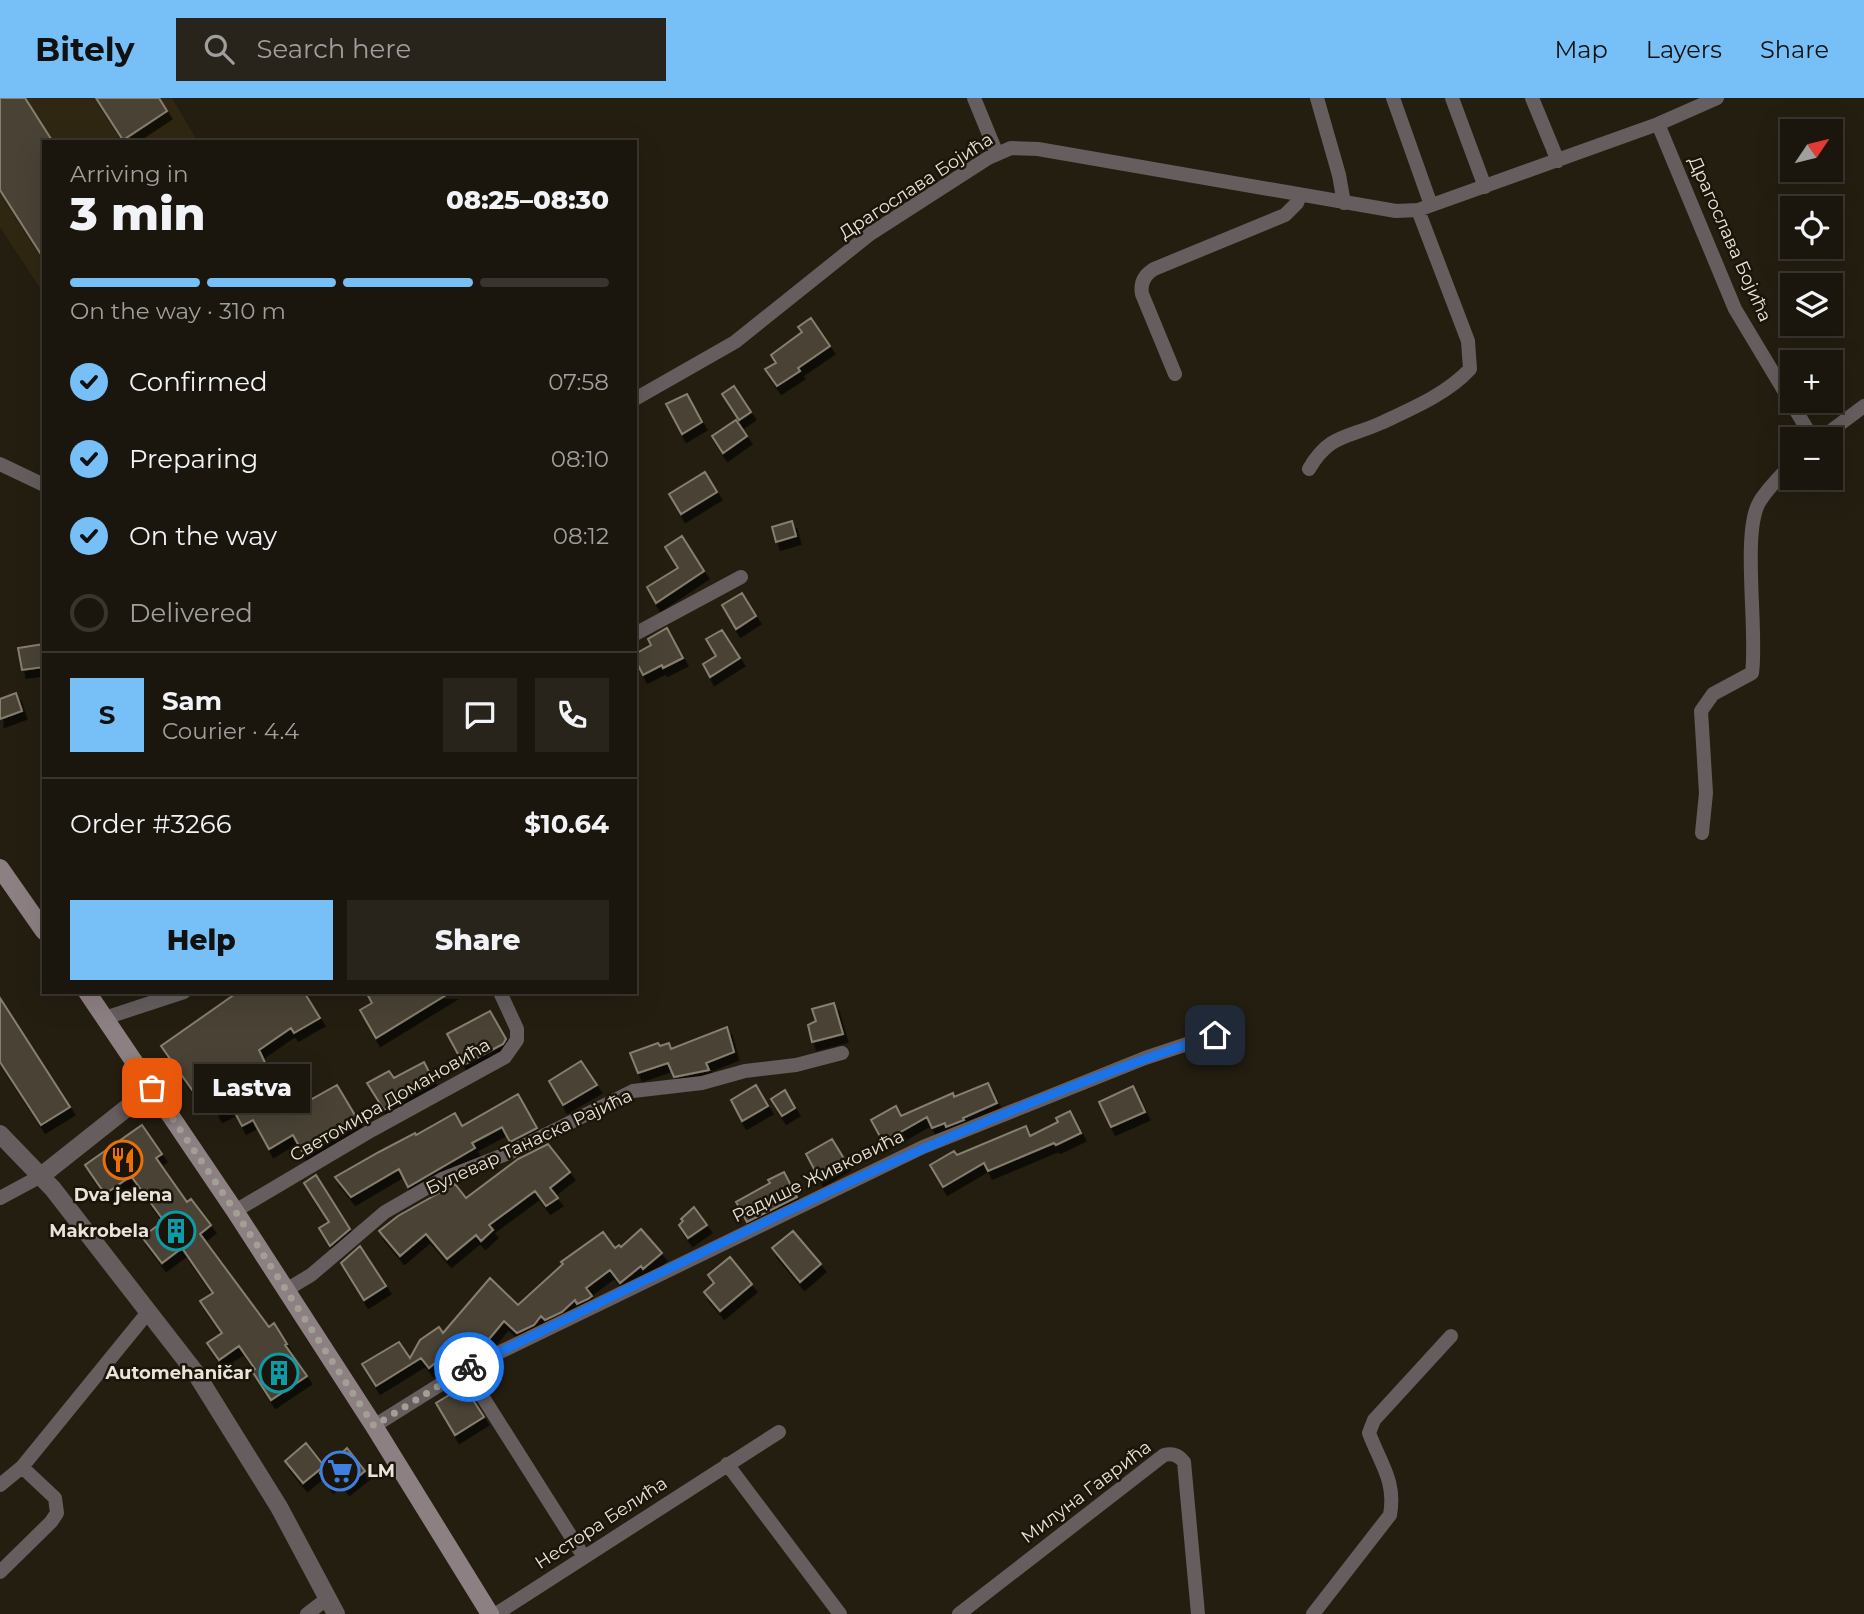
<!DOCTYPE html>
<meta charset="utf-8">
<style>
:root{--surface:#1b160d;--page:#28231b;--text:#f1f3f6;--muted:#a09f9d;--line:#39352e;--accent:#77c0f7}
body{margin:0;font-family:Montserrat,sans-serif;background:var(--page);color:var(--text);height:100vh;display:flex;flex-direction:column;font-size:26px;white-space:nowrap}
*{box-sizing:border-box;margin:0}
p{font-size:23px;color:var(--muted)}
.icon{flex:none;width:38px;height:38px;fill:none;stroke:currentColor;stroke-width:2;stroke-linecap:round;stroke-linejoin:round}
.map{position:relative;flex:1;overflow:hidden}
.side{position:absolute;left:42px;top:42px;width:595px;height:854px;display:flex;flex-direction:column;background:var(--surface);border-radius:0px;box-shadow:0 7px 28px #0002,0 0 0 2px var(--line)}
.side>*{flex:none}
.needle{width:46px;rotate:55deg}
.controls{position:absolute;left:1780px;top:21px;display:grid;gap:14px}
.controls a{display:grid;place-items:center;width:63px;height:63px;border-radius:0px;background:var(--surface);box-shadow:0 7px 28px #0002,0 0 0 2px var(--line);font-size:35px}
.pin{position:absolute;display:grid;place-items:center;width:60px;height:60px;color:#fff;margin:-30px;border-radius:14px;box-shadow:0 4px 10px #0006}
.courier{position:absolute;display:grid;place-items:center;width:70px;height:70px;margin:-35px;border:5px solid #1a73e8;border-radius:50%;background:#fff;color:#222;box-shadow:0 2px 9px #0007}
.bubble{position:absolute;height:49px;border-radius:0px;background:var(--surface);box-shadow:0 7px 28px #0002,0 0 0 2px var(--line);font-size:23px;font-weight:800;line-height:49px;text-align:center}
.summary em{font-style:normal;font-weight:800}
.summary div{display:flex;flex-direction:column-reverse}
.summary{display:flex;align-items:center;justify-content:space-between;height:119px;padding:0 28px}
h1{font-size:46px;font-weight:800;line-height:52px}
.bar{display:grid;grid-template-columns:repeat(4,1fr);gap:10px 7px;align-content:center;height:84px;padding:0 28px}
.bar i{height:9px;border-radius:5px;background:var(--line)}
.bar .current{background:var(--accent)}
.bar p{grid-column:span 4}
.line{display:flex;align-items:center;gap:18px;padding:0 28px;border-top:2px solid var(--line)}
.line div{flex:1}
.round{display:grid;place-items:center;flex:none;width:74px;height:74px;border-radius:0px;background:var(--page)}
ol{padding:0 28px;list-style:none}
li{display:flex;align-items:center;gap:21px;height:77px}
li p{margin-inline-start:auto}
li .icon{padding:7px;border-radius:50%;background:var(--accent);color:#111;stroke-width:4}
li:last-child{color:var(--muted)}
li i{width:38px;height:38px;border:4px solid var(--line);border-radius:50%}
.cta{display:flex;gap:14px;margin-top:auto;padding:14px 28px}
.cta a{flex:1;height:80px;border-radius:0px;background:var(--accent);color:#111;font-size:28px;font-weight:800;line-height:80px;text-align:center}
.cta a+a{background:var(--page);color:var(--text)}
header{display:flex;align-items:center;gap:42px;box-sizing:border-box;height:98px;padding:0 35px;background:var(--accent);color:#111}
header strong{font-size:33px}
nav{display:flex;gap:38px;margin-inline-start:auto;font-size:24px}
.search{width:490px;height:63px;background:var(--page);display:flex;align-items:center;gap:18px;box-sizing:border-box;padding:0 24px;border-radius:0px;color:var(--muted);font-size:26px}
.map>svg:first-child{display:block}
</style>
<header>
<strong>Bitely</strong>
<div class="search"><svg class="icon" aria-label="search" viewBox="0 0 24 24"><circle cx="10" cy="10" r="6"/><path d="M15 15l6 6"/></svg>Search here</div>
<nav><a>Map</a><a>Layers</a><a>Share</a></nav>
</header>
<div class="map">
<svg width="1864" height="1516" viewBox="0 0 1864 1516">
<defs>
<filter id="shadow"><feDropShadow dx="4.5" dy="8" stdDeviation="0" flood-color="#0009"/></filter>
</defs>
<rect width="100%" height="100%" fill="#241e11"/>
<path fill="#302713" d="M0 0H172L198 44H44V196L0 129Z"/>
<path fill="#494234" stroke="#867e6e" stroke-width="2" filter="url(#shadow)" d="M0 0H25L53 44H44V161L0 92Z
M96 0H159L167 13 123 42Z
M811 220 830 248 798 270 800 273 777 288 765 271 776 265 771 257 802 234 798 229Z
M734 288 751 314 739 322 722 296Z
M687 296 702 324 682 336 666 306Z
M736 322 747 338 723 355 712 338Z
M705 374 717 394 681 416 669 396Z
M792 423 796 438 776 444 772 429Z
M682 438 704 473 656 505 647 489 678 470 665 449Z
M742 495 756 518 736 531 722 507Z
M667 530 683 560 663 570 662 567 643 577 635 561V556L651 547 648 541Z
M722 532 740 560 710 579 703 566 716 558 706 541Z
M44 546V569L22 572 18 550Z
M16 595 22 613 0 621V601Z
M238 894H304L320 920 294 935 291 930 259 952 276 988 288 981 301 1007 337 987 359 1024 304 1057 293 1037 269 1051 253 1022 242 1028 232 1009 218 1016 204 990 195 996 161 948Z
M366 894H451L376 940 360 912 372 905Z
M0 900 70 1009 41 1027 0 964Z
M834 905 843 936 812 944 808 927 816 923 812 911Z
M490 913 506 941 503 946 464 967 447 936Z
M727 929 734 954 706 965 709 972 674 979 668 965 638 975 630 955 658 945 660 948 669 945 671 951Z
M581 963 597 987 563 1007 549 983Z
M424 964 433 982 384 1012 367 985 389 973 394 980Z
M988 985 997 1005 963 1020 964 1022 946 1029 945 1025 932 1030 927 1019 883 1044 871 1022 896 1008 901 1018 953 995 954 999Z
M756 987 768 1008 742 1023 731 1002Z
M1133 988 1145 1014 1111 1029 1099 1004Z
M785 992 795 1010 782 1018 771 1001Z
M518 996 537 1030 510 1044 502 1029 472 1045 475 1050 408 1089 399 1071 351 1099 335 1079 379 1054 415 1035 416 1037 455 1015 462 1028Z
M1070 1013 1081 1035 1056 1047 1054 1045 988 1073 984 1065 943 1089 930 1067 954 1053 957 1057 1026 1028 1030 1038 1058 1024 1056 1020Z
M142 1027 162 1056 156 1060 187 1104 191 1101 211 1127 200 1136 269 1229 274 1225 287 1246 285 1247 307 1278 271 1302 252 1273 255 1271 239 1248 219 1262 207 1245 222 1235 200 1203 213 1195 182 1150 162 1165 142 1139 164 1123 131 1078 105 1096 85 1067Z
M832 1041 846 1064 819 1080 806 1056Z
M548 1046 570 1074 550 1090 558 1100 546 1108 535 1093 489 1127 493 1132 481 1143 476 1137 447 1161 426 1136 400 1158 379 1133 398 1118 455 1086 466 1100 518 1061Z
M784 1074 797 1099 747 1124 736 1104 770 1085 768 1082Z
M316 1077 350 1131 330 1148 319 1130 329 1124 304 1085Z
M694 1109 707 1127 688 1140 679 1127 683 1123 681 1121Z
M641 1131 662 1155 643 1171 641 1168 620 1185 610 1172 586 1190 592 1198 588 1201 577 1206 575 1202 562 1214 545 1222 541 1218 534 1227 517 1235 504 1223 480 1252 465 1240 429 1270 421 1260 376 1288 362 1266 399 1244 410 1260 420 1242 439 1229 443 1235 490 1180 518 1207 563 1166 561 1164 603 1134 615 1150 619 1147 621 1149Z
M793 1133 821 1166 800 1184 772 1150Z
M360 1148 386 1188 364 1202 341 1165Z
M730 1159 752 1186 720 1213 704 1194 714 1185 708 1177Z
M464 1288 484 1319 455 1337 436 1305Z
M306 1345 324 1368 303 1385 285 1363Z
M347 1350 365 1373 345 1389 337 1379 329 1387 320 1375Z"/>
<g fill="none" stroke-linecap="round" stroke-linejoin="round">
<path stroke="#655d5e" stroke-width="14" d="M974 0 997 56
M1317 0 1339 77 1344 105
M1393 0 1431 107
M1452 0 1485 89
M1532 0 1558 63
M1658 26 1735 211 1813 341
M1175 276 1142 196C1140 185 1144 177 1154 171L1285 117 1297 105 1300 97
M635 301 735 244 870 136 988 60 1011 50 1038 51 1396 113 1418 112 1658 26 1717 0
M1820 341 1864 308
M0 366 44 387
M1309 371C1329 336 1348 340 1381 325 1411 311 1447 296 1470 271L1468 243 1418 112
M635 536 741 479
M1702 735 1706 695 1701 613 1713 596 1752 575C1758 533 1741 432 1760 403 1768 390 1781 377 1792 366
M105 920 184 894
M0 1100 41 1078
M235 1113 372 1032 505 959 517 942V931L500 894
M286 1192 311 1177 385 1114 442 1081 511 1054 633 993 702 985 745 973 796 967 842 955
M465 1271 584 1459
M374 1328 465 1271 923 1049 1145 960 1238 929
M727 1366 840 1516
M0 1387 22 1369 149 1213
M0 1474 51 1424 57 1415 55 1400 22 1369
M307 1516 328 1500
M496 1516 779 1334
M959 1516 1164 1357C1173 1355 1178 1357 1184 1364L1198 1516
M1313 1516 1390 1417C1396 1383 1381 1367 1369 1335L1374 1322 1451 1238"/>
<path stroke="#655d5e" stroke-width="18" d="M0 1036 53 1091 195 1274 279 1409 336 1516
M41 1078 152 990"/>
<path stroke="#8d8083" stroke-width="18" d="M0 770 44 833
M87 894 235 1113 374 1328 490 1516"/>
</g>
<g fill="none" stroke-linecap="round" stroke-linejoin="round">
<path stroke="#a39f94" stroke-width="7" stroke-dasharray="0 12.6" d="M152 990 235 1113 374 1328 469 1269"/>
<path stroke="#1a73e8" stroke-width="9" d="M469 1269C713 1150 956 1022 1215 937"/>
</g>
<defs>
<symbol id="restaurant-ring" viewBox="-11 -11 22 22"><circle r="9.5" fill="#1b1408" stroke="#e8710a" stroke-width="1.5"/><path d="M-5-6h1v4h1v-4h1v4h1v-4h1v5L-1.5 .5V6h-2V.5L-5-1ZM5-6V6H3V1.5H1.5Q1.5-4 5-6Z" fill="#e8710a"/></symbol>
<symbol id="building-ring" viewBox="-11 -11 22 22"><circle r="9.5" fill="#1b1408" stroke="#0f9aa8" stroke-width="1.5"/><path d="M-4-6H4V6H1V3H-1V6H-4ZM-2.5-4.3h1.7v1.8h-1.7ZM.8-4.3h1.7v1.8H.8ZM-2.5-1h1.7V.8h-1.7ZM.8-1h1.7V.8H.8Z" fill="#0f9aa8"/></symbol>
<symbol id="supermarket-ring" viewBox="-11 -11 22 22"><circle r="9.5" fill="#1b1408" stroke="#3f7fe0" stroke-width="1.5"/><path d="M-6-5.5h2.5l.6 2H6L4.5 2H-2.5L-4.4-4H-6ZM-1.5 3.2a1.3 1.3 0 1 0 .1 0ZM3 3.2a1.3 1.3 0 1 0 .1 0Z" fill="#3f7fe0"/></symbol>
</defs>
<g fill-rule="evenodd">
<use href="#restaurant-ring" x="101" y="1040" width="44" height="44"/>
<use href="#building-ring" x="154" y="1111" width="44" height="44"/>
<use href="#building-ring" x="257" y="1253" width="44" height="44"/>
<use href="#supermarket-ring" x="318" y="1351" width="44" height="44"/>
</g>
<g text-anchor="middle" stroke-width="5" stroke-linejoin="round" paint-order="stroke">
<g font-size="18" fill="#e8e4db" stroke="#1b1408">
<text transform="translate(916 88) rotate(-33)" y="6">Драгослава Бојића</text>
<text transform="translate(1730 141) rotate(66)" y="6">Драгослава Бојића</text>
<text transform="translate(390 1002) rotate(-30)" y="6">Светомира Домановића</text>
<text transform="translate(529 1044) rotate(-25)" y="6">Булевар Танаска Рајића</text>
<text transform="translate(818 1078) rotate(-26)" y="6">Радише Живковића</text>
<text transform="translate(1086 1394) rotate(-37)" y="6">Милуна Гаврића</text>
<text transform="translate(601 1425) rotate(-33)" y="6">Нестора Белића</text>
</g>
<g font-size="18" font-weight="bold" fill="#e8e4db" stroke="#1b1408" text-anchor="end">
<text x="123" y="1103" text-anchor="middle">Dva jelena</text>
<text x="149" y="1139">Makrobela</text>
<text x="252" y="1281">Automehaničar</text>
<text x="367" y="1379" text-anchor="start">LM</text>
</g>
</g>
</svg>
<div class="controls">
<a><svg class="needle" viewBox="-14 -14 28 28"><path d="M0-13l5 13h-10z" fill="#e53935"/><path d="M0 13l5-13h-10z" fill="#a09f9d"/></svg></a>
<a><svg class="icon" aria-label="locate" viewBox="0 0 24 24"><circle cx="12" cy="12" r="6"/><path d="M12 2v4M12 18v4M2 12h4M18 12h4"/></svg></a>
<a><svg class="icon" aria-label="layers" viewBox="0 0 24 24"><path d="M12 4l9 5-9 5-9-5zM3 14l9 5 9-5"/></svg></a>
<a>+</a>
<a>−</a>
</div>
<div class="pin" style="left:152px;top:990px;background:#ea580c"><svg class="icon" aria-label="bag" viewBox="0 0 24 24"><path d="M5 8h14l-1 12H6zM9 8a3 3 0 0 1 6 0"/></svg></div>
<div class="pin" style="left:1215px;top:937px;background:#1f2937"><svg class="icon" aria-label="home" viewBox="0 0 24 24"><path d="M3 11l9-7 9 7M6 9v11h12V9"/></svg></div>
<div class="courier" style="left:469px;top:1269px"><svg class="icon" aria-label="bike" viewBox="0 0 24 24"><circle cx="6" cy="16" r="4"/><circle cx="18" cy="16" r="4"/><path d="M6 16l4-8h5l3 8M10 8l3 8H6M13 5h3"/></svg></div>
<div class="bubble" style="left:194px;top:966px;width:116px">Lastva</div>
<section class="side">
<div class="summary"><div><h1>3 min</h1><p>Arriving in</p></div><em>08:25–08:30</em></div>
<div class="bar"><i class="current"></i><i class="current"></i><i class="current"></i><i></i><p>On the way · 310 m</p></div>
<ol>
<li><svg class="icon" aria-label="check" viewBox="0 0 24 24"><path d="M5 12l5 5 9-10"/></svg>Confirmed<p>07:58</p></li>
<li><svg class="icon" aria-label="check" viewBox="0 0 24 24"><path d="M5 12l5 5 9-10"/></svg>Preparing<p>08:10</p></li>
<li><svg class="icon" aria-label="check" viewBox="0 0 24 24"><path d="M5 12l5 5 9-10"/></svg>On the way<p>08:12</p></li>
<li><i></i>Delivered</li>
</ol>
<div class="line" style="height:126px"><b class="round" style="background:var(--accent);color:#111">S</b><div><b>Sam</b><p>Courier · 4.4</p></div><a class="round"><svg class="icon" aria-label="chat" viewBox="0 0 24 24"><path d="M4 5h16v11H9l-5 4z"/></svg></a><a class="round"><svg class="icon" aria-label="phone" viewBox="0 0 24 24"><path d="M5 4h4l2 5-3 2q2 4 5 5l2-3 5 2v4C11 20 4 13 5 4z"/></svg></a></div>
<div class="line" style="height:91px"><div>Order #3266</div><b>$10.64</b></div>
<div class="cta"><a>Help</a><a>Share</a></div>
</section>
</div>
